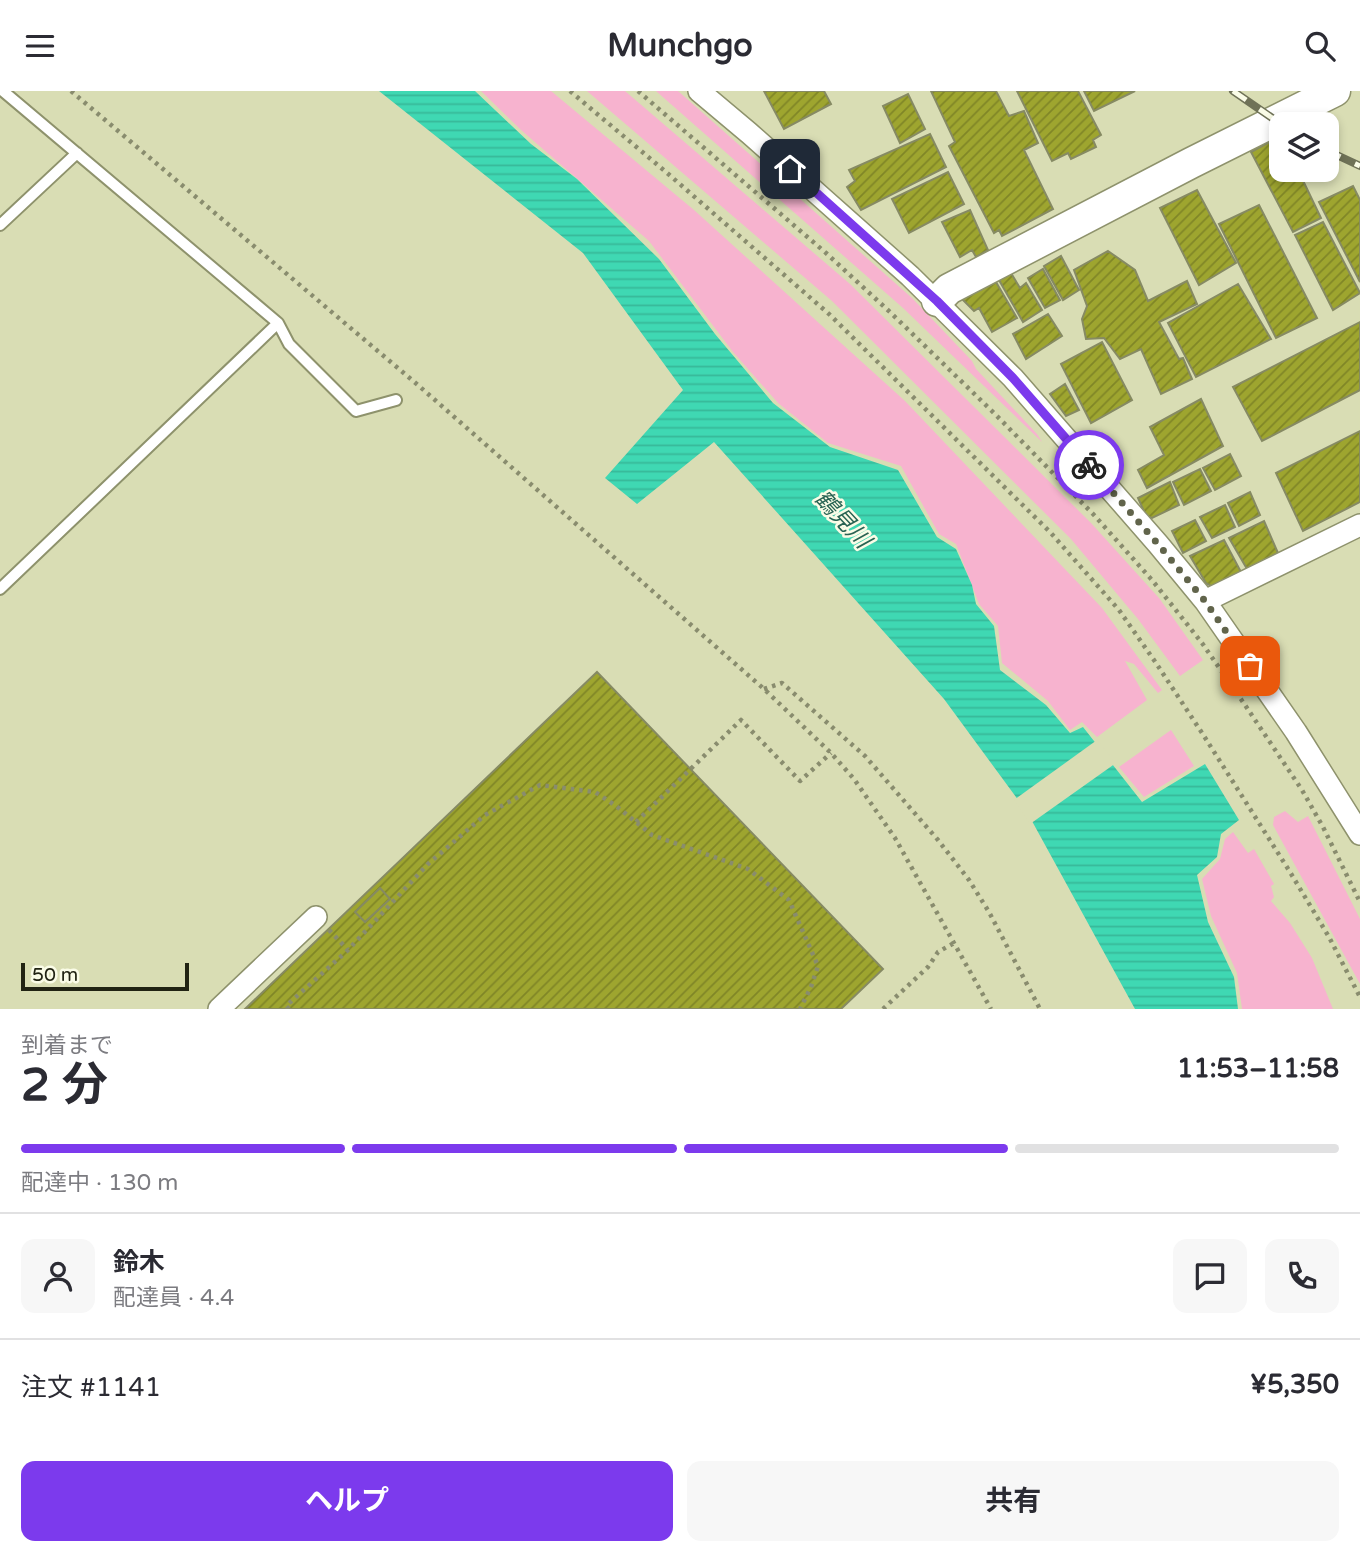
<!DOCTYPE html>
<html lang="ja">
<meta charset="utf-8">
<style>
:root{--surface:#fff;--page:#f7f7f7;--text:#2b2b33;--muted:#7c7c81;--line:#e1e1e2;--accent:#7c3aed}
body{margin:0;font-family:"Varela Round","Noto Sans JP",sans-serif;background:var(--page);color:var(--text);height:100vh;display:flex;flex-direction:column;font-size:26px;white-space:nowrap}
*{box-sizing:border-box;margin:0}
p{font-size:23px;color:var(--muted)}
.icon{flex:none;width:38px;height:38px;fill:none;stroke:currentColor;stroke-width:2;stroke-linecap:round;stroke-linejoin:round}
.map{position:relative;height:918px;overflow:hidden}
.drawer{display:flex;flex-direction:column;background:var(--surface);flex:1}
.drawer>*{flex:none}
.controls{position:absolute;left:1269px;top:21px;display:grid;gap:14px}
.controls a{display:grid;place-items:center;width:70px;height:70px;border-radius:14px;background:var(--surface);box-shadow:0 4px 10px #0003;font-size:35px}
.scale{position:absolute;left:21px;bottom:18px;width:168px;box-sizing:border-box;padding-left:7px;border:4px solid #212313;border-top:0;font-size:19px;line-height:24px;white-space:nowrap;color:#212313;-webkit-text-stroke:5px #fafce7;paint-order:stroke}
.pin{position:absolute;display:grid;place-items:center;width:60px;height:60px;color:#fff;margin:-30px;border-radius:14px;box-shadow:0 4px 10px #0006}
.courier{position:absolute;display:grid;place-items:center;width:70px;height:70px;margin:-35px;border:5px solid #7c3aed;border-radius:50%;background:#fff;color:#222;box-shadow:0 2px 9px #0007}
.summary em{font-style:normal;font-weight:700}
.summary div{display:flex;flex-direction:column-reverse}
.summary{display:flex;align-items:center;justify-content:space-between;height:119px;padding:0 21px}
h1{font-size:46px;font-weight:700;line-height:52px}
.bar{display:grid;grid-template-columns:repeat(4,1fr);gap:10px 7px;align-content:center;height:84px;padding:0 21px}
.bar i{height:9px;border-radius:5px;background:var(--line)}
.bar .selected{background:var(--accent)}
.bar p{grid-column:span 4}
.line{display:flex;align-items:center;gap:18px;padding:0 21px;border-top:2px solid var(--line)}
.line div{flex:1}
.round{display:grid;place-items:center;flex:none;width:74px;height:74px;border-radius:14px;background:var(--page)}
.button{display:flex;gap:14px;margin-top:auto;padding:14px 21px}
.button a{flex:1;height:80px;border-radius:14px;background:var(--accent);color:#fff;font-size:28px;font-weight:700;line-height:80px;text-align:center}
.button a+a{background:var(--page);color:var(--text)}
header{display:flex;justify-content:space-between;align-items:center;height:91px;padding:0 21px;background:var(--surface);font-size:32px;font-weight:700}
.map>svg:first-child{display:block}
</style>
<header><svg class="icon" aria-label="menu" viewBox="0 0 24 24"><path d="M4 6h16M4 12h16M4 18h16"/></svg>Munchgo<svg class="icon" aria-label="search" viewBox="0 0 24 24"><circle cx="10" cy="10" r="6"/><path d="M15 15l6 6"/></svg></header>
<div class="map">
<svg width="1360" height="918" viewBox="0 0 1360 918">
<defs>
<pattern id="water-rules" width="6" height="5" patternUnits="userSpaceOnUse" patternTransform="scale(1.75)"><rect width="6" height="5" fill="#3fd8b3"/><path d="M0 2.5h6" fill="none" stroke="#37b999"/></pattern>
<pattern id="building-hatch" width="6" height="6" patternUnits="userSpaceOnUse" patternTransform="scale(1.75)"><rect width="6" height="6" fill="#9ea52f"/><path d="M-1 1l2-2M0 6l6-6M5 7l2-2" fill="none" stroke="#808627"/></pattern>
</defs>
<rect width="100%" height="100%" fill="#d9ddb4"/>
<path fill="#f7b3cf" d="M481 0H551L694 119 905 310 1102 517 1162 599 1158 602 1134 573 1125 570 1147 609 1097 646 1082 631 1070 639 1048 610 1002 572 998 535 979 513 956 453 939 443 901 375 828 352 778 312 733 261 649 150 521 39Z
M587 0H625L850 193 1091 432 1159 507 1203 569 1180 585 1138 528 1071 448 832 210Z
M656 0H678L912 207 972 270 976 278 1037 343 1042 351 903 217Z
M1171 639 1194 675 1144 706 1119 676Z
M1285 720 1298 731 1308 725 1360 828V893L1273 734 1274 726Z
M1233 741 1248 762 1254 758 1274 793 1271 795 1274 806 1271 810 1290 832 1312 867 1333 918H1242L1237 882 1211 825 1202 788 1220 768 1225 748Z"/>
<path fill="url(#water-rules)" d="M379 0H475L531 53 577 88 659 168 715 243 773 312 830 356 898 379 937 446 956 458 972 494 976 513 994 535 1000 579 1046 614 1070 642 1083 636 1142 711 1205 673 1239 729 1221 743 1217 766 1197 784 1208 831 1234 886 1238 918H1135L1027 721 944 608 714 351 637 413 605 387 683 299 583 162Z"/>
<path fill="#d9ddb4" d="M1097 649 1116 672 1030 733 1014 709Z"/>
<path fill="url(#building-hatch)" stroke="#868a63" stroke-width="2" d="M764 0H824L831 13 784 38Z
M931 0H996L1009 25 1024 20 1038 52 1024 59 1053 118 1002 145 999 139 994 142 949 55 955 51Z
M1017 0H1078L1101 44 1093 49 1096 56 1071 68 1068 62 1052 70Z
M1084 0H1135L1094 20Z
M908 3 925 38 900 52 883 15Z
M930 43 946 76 861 119 847 96 855 90 849 79Z
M1275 48 1281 51V79H1298L1321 127 1293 141 1251 61Z
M948 81 964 113 909 142 892 108Z
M1353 95 1360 109V191L1319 111Z
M1197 99 1236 172 1199 194 1160 117Z
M1259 114 1317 227 1276 247 1219 133Z
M970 119 988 159 976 166 972 159 960 166 942 131Z
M1323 131 1360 202 1333 219 1295 144Z
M1108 160 1135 179 1148 210 1187 190 1197 213 1159 231 1179 268 1183 267 1192 288 1161 303 1141 258 1120 268 1104 247 1086 248 1082 228 1087 215 1074 179Z
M1061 165 1079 199 1063 209 1044 175Z
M1043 178 1060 209 1045 217 1028 187Z
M1011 182 1020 197 1026 192 1042 219 1023 231 999 189Z
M996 191 1017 227 992 241 979 217 974 220 962 208Z
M1238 193 1271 248 1196 286 1168 232Z
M1048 223 1062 245 1026 268 1013 243Z
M1360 231V299L1262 350 1233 296Z
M1102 251 1132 309 1091 332 1061 273Z
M1065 293 1079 319 1066 325 1050 303Z
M1201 308 1223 355 1147 397 1138 379 1164 364 1150 336Z
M1360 340V411L1303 440 1276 382Z
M1230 363 1241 385 1215 399 1203 377Z
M1200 378 1211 400 1184 414 1173 391Z
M1170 391 1179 414 1152 427 1146 425 1138 407Z
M1250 401 1260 424 1239 435 1228 412Z
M1225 414 1235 436 1212 447 1200 426Z
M1195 429 1206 450 1183 462 1172 440Z
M1264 430 1278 462 1247 478 1229 447Z
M1224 449 1241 481 1213 496 1206 492 1190 465Z
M597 581 883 878 841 918H245Z
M380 797 390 808 365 831 355 821Z"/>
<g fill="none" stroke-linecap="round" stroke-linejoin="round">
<defs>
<path id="lane" d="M3 0 278 232 289 253 356 320 396 309
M0 134 77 62
M0 498 278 232"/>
<path id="street" d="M699 0 749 42 910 185 1013 287 1158 453 1205 510 1296 641 1360 743
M1205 510 1360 434
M219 918 316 826"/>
<path id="secondary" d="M937 210 949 198 1191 72 1335 0"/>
</defs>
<use href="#lane" stroke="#8e926c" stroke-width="14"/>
<use href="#street" stroke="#8e926c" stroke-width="24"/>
<use href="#secondary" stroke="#8e926c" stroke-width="33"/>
<path stroke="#898c6e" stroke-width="4.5" stroke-dasharray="3.5 5" stroke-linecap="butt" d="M71 0 419 295 764 598 831 662 854 688 895 747 991 918
M570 0 666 81 829 223 1050 441 1119 519 1156 572 1204 645 1290 781 1329 846 1360 906
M638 0 826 162 891 222 994 322 1094 424 1152 489 1202 552 1245 614 1302 699 1323 736 1360 811
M764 598 782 592 865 665 938 749 969 789 989 821 1040 918
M636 731 741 629 800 690 831 662
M329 839 348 859
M289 918 286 915 348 859 428 773 485 724 540 694 595 701 616 715 652 744 748 778 789 809 818 875 811 896 800 918
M883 918 928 876 938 861 954 852"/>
<use href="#lane" stroke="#fff" stroke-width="10"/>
<use href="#street" stroke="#fff" stroke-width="21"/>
<use href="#secondary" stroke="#fff" stroke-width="30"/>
<defs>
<path id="rail" d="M1233 0 1281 33
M1326 59 1360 75"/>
</defs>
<use href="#rail" stroke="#6f7257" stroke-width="8"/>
<use href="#rail" stroke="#fafce7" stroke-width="5" stroke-dasharray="16" stroke-linecap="butt"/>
</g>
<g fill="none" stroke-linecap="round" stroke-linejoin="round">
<path stroke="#61644b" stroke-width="7" stroke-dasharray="0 12.6" d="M1089 374 1158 453 1205 510 1250 575"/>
<path stroke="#7c3aed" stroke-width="9" d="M790 78 937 210 1013 287 1089 374"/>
</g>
<g text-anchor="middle" stroke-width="5" stroke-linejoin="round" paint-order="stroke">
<g font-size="23" font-style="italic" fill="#286353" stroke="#fafce7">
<text transform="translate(843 428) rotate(47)" y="8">鶴見川</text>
</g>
</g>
</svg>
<div class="controls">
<a><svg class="icon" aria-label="layers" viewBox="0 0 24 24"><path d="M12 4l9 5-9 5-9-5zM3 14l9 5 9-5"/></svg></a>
</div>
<div class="scale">50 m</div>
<div class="pin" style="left:1250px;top:575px;background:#ea580c"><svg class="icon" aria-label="bag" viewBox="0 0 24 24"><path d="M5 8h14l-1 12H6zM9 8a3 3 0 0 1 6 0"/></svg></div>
<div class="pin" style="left:790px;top:78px;background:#1f2937"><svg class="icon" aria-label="home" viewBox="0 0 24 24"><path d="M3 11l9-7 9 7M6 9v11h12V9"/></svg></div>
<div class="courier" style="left:1089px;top:374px"><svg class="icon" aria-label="bike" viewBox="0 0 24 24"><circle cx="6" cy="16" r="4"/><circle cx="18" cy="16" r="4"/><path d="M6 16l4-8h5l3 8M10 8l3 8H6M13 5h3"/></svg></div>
</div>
<section class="drawer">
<div class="summary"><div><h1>2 分</h1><p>到着まで</p></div><em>11:53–11:58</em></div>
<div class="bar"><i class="selected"></i><i class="selected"></i><i class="selected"></i><i></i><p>配達中 · 130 m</p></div>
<div class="line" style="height:126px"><a class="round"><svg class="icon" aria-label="person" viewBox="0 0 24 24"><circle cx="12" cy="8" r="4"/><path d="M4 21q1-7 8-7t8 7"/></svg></a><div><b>鈴木</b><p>配達員 · 4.4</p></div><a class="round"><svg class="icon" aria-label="chat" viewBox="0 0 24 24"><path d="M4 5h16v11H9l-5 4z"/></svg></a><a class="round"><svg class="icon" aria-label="phone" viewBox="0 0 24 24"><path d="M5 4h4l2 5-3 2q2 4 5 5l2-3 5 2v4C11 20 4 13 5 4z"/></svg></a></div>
<div class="line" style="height:91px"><div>注文 #1141</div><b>¥5,350</b></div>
<div class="button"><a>ヘルプ</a><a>共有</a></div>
</section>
